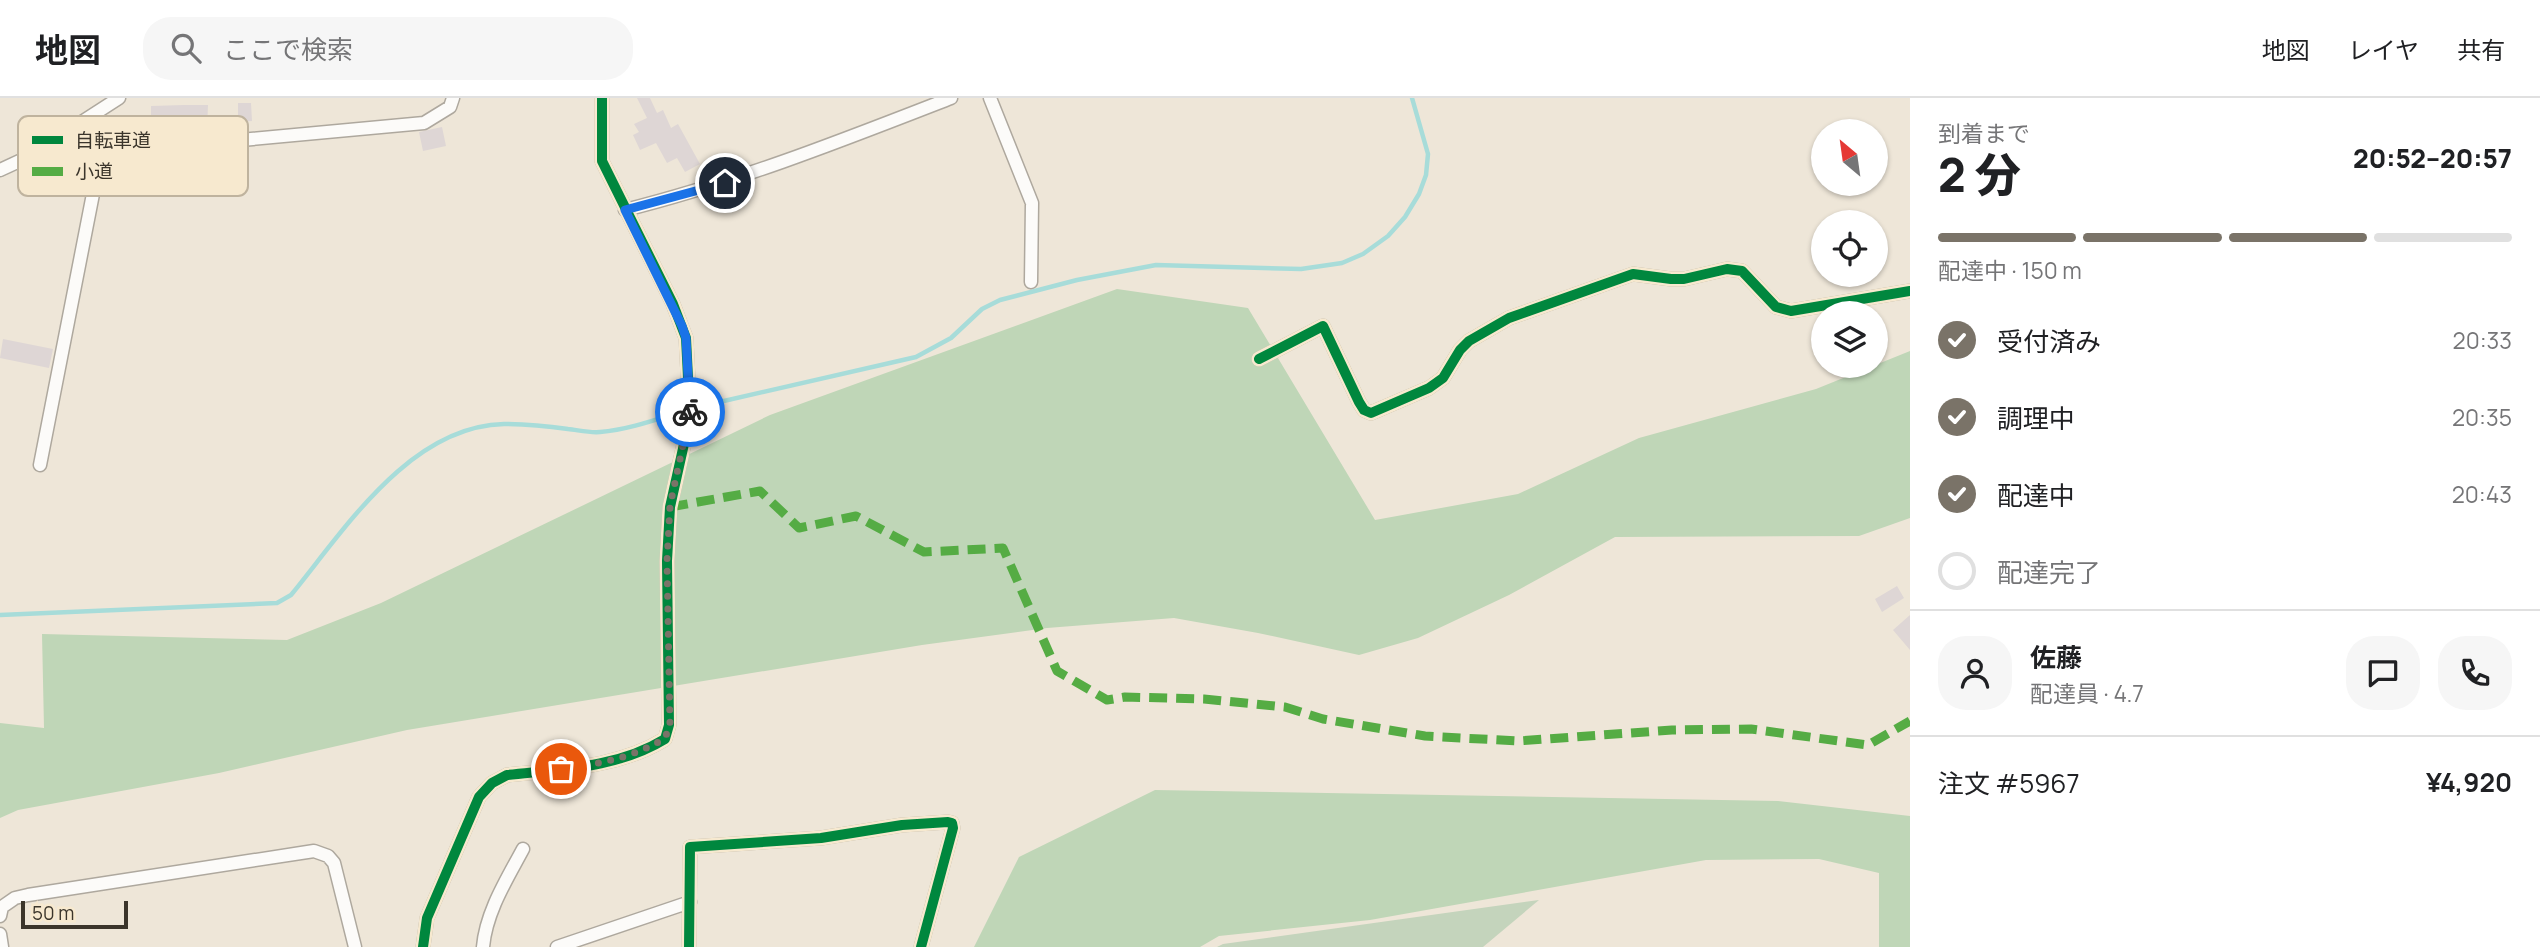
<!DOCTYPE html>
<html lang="ja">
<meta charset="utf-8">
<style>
:root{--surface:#fff;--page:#f6f6f6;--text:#202124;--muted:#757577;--line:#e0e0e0;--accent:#7a7368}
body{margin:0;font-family:Manrope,"Noto Sans JP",sans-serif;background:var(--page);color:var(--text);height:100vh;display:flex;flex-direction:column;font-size:26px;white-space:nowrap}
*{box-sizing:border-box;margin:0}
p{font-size:23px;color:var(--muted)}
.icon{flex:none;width:38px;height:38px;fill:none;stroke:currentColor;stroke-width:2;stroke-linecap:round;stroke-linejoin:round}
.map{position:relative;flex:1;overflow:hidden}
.panel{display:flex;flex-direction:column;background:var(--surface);width:630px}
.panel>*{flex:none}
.needle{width:46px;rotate:331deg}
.tools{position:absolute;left:1811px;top:21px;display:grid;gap:14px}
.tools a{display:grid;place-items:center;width:77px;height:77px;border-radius:50%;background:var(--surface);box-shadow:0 2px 5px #0004;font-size:35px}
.scale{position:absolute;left:21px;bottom:18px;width:107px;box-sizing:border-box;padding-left:7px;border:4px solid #3b352b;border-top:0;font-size:19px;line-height:24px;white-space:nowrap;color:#3b352b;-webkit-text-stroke:5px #f7e9cf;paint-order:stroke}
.pin{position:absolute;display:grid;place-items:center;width:60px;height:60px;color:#fff;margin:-30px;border:4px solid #fff;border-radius:50%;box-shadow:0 2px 7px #0007}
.courier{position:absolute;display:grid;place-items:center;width:70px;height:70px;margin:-35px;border:5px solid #1a73e8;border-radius:50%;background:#fff;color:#222;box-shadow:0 2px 9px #0007}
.summary em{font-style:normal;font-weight:800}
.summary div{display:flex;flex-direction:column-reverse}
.summary{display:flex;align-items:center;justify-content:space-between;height:119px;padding:0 28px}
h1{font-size:46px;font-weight:800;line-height:52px}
.bar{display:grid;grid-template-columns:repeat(4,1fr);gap:10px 7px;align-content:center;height:84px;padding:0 28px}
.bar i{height:9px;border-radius:5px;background:var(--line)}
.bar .on{background:var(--accent)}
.bar p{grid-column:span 4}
.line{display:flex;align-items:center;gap:18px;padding:0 28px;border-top:2px solid var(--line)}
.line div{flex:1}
.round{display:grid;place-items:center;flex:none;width:74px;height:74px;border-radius:28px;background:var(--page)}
ol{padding:0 28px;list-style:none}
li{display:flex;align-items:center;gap:21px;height:77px}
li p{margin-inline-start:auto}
li .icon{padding:7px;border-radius:50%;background:var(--accent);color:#fff;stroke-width:4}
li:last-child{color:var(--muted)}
li i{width:38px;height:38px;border:4px solid var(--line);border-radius:50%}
header{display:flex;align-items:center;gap:42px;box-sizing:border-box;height:98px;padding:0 35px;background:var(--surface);border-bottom:2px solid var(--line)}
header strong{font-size:33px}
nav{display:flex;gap:38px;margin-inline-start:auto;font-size:24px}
.search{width:490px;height:63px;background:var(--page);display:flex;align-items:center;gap:18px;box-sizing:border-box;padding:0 24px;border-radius:28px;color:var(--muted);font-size:26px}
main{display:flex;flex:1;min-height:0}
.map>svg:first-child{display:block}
</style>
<header>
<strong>地図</strong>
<div class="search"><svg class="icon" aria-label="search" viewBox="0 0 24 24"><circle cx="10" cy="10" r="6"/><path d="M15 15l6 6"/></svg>ここで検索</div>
<nav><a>地図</a><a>レイヤ</a><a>共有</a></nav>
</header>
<main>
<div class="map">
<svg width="1910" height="849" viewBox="0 0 1910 849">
<rect width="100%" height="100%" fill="#eee6d8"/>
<path fill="#c4d4bc" d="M1539 802 1483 849H1217L1223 846Z"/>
<path fill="#bfd6b7" d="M1117 191 1248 210 1375 422 1518 396 1639 340 1816 291 1910 253V420L1859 438 1615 439 1509 497 1418 540 1359 557 1258 535 1174 520 1047 530 922 547 407 632 219 675 18 712 0 720V625L44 630 42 536 287 542 381 505 770 317Z
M1155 692 1778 703 1910 718V849H1879V775L1819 761 1706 762 1370 822 1219 838 1200 849H974L1019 759Z"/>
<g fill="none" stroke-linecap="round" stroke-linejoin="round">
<path stroke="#a7dcd9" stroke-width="4.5" d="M702 308 916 259 951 240 982 211 1000 202 1077 182 1156 167 1301 171 1342 165 1363 156 1388 138 1405 119 1419 96 1426 77 1428 56 1412 0
M0 517 277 505 291 497C345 431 410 328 504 326 525 326 547 328 568 331 578 332 589 335 600 334 626 332 652 323 677 315"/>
</g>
<path fill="#ded6d5" d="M637 0H650L657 15 663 12 671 30 678 26 700 66 685 74 677 60 667 65 656 45 640 52 633 37 639 34 634 26 647 20Z
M238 5H251L252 23 238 24Z
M184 7H208L207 31 151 30V8Z
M442 29 446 48 423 53 419 34Z
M3 241 53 251 49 270 0 260Z
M1897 488 1904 500 1882 514 1875 501Z
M1910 517V552L1893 532Z"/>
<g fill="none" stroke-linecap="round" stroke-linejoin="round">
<defs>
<path id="street" d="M990 0 1032 105 1031 184
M26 60 40 76 101 55 424 25 450 9 453 0
M0 72 26 60 119 0
M625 112C737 84 843 42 951 0
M1259 261 1323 228 1359 304 1364 312 1371 315 1429 290 1443 280 1460 252 1469 243 1509 220 1633 176 1671 181H1684L1727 171 1742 173 1776 209 1791 213 1910 193
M40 367 101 55
M0 818 2 809 15 800 28 797 314 753 328 758 334 765 355 849
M0 836 2 849
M423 849 427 820 479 699 492 685 507 677C561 671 618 670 665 641L669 627 667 463 670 409 690 319 686 240 673 206 602 63V0
M483 849C486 814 507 781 523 751
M557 849 690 804
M689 849 690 749 821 740 902 727 948 724 952 725 953 730 921 849"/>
</defs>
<use href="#street" stroke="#aea89e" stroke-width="15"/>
<use href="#street" stroke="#fcfbf9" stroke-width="12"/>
<path stroke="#55ac44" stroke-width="9" stroke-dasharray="18 9" stroke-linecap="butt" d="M670 409 760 393 799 430 856 418 924 454 1003 450 1057 573 1107 602 1125 599 1204 601 1285 609 1323 621 1425 638 1518 643 1672 632 1751 631 1868 647 1910 623"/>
<defs>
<path id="cycleway" d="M1259 261 1323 228 1359 304 1364 312 1371 315 1429 290 1443 280 1460 252 1469 243 1509 220 1633 176 1671 181H1684L1727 171 1742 173 1776 209 1791 213 1910 193
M423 849 427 820 479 699 492 685 507 677C561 671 618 670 665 641L669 627 667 463 670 409 690 319 686 240 673 206 602 63V0
M689 849 690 749 821 740 902 727 948 724 952 725 953 730 921 849"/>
</defs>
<use href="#cycleway" stroke="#f7e9cf" stroke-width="15"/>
<use href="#cycleway" stroke="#00873e" stroke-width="10"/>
</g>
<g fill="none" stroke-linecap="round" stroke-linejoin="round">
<path stroke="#7a7368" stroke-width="7" stroke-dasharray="0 12.6" d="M561 671C598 666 633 660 665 640L670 627 667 463 670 408 690 314"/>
<path stroke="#1a73e8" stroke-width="9" d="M690 314 686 240 682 228 625 112 725 85"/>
</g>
<rect x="18" y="18" width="230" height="80" rx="10" fill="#f7e9cf" stroke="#bfb39e" stroke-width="2"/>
<rect x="32" y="38" width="31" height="8" fill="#00873e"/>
<rect x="32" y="69" width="31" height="9" fill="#55ac44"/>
<g font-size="19" fill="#3b352b">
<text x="75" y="49">自転車道</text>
<text x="75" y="80">小道</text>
</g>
</svg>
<div class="tools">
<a><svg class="needle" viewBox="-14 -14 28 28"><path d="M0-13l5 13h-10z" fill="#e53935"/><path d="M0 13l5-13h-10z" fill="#757577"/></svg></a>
<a><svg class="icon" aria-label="locate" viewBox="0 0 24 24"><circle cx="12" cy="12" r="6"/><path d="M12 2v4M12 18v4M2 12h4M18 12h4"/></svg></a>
<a><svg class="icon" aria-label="layers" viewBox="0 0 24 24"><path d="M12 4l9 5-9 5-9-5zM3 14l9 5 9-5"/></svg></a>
</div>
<div class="scale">50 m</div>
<div class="pin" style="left:561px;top:671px;background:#ea580c"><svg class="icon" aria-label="bag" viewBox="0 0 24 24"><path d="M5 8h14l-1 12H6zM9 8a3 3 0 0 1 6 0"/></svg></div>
<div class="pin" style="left:725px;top:85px;background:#1f2937"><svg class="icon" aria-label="home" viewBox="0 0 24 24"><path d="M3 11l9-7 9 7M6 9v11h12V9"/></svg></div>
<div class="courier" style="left:690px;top:314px"><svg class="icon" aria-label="bike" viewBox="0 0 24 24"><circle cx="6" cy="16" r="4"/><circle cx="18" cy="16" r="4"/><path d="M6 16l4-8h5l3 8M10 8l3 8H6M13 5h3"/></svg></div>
</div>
<section class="panel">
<div class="summary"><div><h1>2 分</h1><p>到着まで</p></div><em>20:52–20:57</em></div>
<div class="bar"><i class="on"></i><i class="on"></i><i class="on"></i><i></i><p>配達中 · 150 m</p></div>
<ol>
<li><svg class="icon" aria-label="check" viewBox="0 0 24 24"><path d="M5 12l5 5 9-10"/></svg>受付済み<p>20:33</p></li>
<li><svg class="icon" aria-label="check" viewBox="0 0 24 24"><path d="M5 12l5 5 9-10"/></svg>調理中<p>20:35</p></li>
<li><svg class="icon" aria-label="check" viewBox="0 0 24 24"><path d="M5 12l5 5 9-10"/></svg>配達中<p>20:43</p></li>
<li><i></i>配達完了</li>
</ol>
<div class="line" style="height:126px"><a class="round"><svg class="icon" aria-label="person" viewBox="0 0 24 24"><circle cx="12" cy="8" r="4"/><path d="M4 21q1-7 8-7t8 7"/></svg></a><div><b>佐藤</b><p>配達員 · 4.7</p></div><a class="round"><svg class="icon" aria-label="chat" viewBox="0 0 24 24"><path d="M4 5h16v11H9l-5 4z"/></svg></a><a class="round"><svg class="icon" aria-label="phone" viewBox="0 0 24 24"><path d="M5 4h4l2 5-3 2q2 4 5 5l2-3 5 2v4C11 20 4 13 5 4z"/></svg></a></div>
<div class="line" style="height:91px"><div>注文 #5967</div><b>¥4,920</b></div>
</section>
</main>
